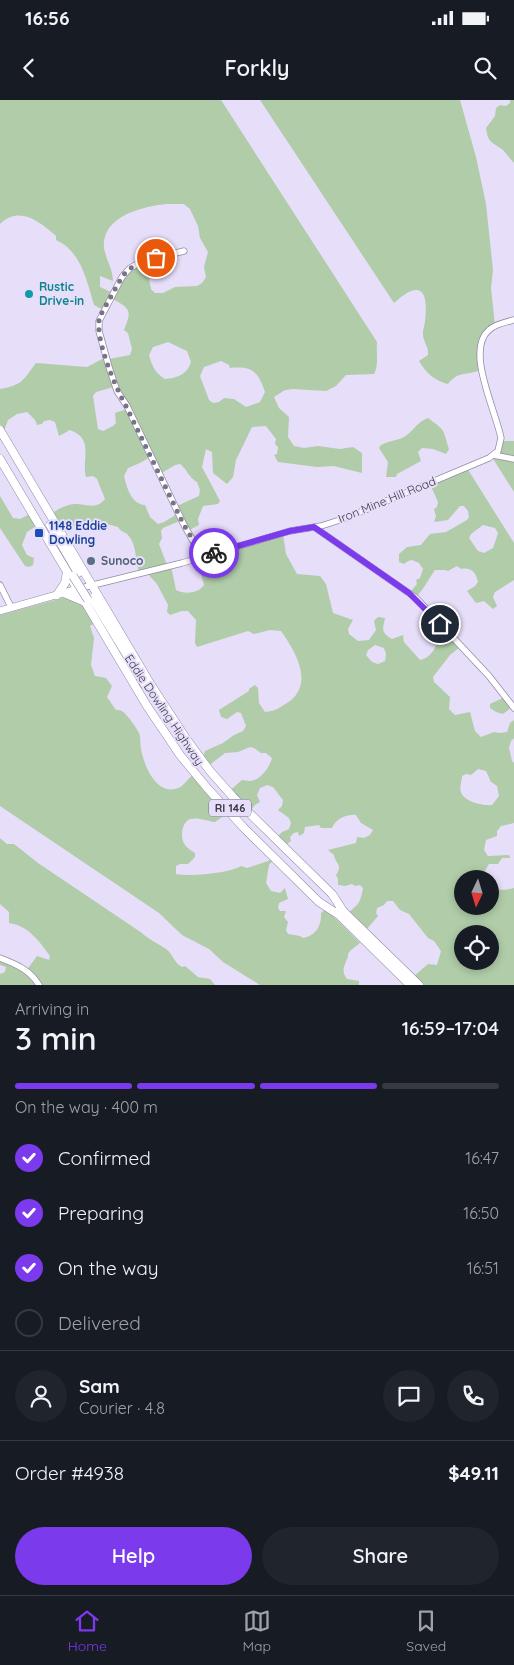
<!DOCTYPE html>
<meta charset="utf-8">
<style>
:root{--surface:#171b24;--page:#20242c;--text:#f1f3f6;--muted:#9ea1a6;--line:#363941;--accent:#7c3aed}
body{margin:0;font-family:Quicksand,sans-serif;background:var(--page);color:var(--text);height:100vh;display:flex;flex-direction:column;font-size:19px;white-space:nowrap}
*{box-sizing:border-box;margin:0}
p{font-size:16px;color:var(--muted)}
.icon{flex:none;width:28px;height:28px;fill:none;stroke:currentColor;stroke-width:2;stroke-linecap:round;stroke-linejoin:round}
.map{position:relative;height:885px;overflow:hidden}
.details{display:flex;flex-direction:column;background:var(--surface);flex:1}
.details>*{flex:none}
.needle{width:32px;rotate:184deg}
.fabs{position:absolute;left:454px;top:770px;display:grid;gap:10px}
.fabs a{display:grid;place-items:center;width:45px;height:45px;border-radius:50%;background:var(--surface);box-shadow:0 2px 8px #0003;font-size:25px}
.pin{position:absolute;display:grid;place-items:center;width:42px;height:42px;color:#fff;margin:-21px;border:2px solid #fff;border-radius:50%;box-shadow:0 1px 5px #0007}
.courier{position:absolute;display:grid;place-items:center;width:50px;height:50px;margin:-25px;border:4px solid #7c3aed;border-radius:50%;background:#fff;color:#222;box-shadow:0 1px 6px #0007}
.summary em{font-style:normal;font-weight:600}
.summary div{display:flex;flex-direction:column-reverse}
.summary{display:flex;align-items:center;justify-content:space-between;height:85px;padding:0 15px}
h1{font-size:32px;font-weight:600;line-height:38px}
.bar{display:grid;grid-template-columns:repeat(4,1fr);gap:8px 5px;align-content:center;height:60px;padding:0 15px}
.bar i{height:6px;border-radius:4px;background:var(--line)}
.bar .selected{background:var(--accent)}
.bar p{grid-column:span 4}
.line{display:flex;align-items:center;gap:12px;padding:0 15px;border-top:1px solid var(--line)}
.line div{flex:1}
.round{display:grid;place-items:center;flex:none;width:52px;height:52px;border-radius:26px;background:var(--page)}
ol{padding:0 15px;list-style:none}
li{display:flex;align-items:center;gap:15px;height:55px}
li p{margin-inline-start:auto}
li .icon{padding:5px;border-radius:50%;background:var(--accent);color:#fff;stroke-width:4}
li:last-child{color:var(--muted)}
li i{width:28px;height:28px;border:2px solid var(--line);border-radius:50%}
.cta{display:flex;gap:10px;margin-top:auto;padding:10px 15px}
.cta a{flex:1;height:58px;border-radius:30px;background:var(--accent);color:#fff;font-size:20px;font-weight:600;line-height:58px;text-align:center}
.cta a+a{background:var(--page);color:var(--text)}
.status{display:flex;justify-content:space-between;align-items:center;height:35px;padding:0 25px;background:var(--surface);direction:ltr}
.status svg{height:14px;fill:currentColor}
header{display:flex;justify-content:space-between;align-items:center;height:65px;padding:0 15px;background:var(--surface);font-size:22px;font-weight:600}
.tab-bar{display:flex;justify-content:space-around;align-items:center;height:70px;border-top:1px solid var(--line);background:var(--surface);font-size:14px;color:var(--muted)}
.tab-bar a{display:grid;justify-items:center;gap:2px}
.tab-bar .selected{color:var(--accent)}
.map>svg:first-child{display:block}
</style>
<div class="status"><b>16:56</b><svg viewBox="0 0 49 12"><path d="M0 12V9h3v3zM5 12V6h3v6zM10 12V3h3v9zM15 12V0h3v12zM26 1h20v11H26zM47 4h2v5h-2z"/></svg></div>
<header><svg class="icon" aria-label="back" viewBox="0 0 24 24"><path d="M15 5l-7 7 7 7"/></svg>Forkly<svg class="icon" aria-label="search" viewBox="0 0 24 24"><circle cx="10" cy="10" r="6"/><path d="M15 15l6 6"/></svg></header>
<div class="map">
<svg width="514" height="885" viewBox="0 0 514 885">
<rect width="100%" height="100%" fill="#e7defa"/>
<path fill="#b0cca8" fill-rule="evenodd" d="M0 0H221L377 242C376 253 379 265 374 274L346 275 336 286 326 291 293 289 285 290 274 297 279 308 289 317 288 337 294 346 304 348 318 346 340 349 353 347 362 353V373L334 366 317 367 278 362 274 355 277 354 278 347 275 344 276 339 266 326 252 327 236 360 233 377 227 384 213 373 212 352 206 349 202 367 220 401 218 404 203 406 198 419 199 425 189 430 182 420 163 428 161 431 162 438 159 444 167 465 171 466 176 490C185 495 199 493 204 485L197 459 283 434 286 454 297 474 320 476 326 484 333 513 353 520 348 529 349 534 358 541 369 540 376 530 374 521 378 517 385 518C383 529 380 532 392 539L403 535 404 542 420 560C427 559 434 552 436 545L432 539 446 529 460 547 450 555 433 577 434 582 450 597 449 609 455 615 470 612 475 631 481 637 494 632 500 633 507 632 510 623 514 620V638L511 641 509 648 512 661 514 663V723L501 726 497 731V736L486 740 484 750 488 756 509 755 510 758H502L498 764H489L483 774 485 779H462V806H490V788L504 790 514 788V885H421L413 877 428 864 437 865 441 851 434 841 428 838 409 814 400 810 393 801H387L384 805 377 808 376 813 378 816 366 830 348 813C360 803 360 803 363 788L360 785 355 786 352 784 345 786 338 785V779L336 775C343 764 336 765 334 755L328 750 356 743 357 737 364 738 370 735 373 730 361 723 356 715C346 714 336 719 332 728H321L319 725 305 727 304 733 299 736 298 732 294 733 290 737 291 741 282 748 274 740 282 732 289 729 291 723 289 718 278 710 282 706 283 700 273 687 267 685 260 688 257 695 260 702 255 705 248 713 228 692 242 680C246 680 250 682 254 680 262 678 270 666 272 658L266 653H261L254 648 250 647 238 652 225 653 207 667 202 660 205 651 223 643 234 635 243 631 246 626 241 613 237 612 227 619 221 617 219 610 249 591V589L255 585 258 588 259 603 265 612C276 611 281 607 290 601 314 582 295 551 281 531L270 530 254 534 248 531 197 547 195 543 196 520 188 511H182L170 515 167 512 168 505 157 484 147 473 139 472C135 459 137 444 127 434 123 431 121 432 118 427L100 422 78 426 67 425 61 429 54 412C59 408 67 405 74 404 86 403 95 411 105 399L97 379 93 376 86 377C81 360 95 339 70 330L59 336 55 322 50 320 44 321 42 324 37 325 35 320 27 312 17 314 8 320 4 331 0 324V289C23 285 23 280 36 263L87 267 106 257 109 259 130 255 132 249 128 233 124 230C132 210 131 209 111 198L104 210 94 205C87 181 81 151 56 140V136C40 122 20 105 0 124ZM167 104H184L190 109 198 126 200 138 208 152 204 167 206 177 202 183 197 186 175 187 163 193H155L151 189 149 179 156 170 150 160 128 170 113 193 100 187V176L113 181C113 169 106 160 104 148 101 116 144 106 167 104ZM168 242 187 251 191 262C187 275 177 278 165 279 155 273 152 266 149 255L153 247ZM221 261 229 265 230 268C252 266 258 271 265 292L260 302 246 307 234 299 224 298 219 302 213 303 209 300 200 276 204 267ZM117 286 127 309 115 313 116 323 113 326 103 331 98 329 93 296 96 292ZM150 357 160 374 175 365 180 364C187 369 189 378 197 382L200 390 199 396 177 406 179 413 164 422 158 424 150 417 145 405C131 404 127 388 124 376L128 368 140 363ZM375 545 384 548 386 554 385 561 378 564 372 562 366 555 368 550ZM478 669 486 671 491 682 497 686 499 696 492 705C483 706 464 702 461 692 459 688 462 681 462 676L466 674 471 675ZM462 834H490V861H462Z
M260 0H460L476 57 486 104 493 170 491 188 495 226 485 234 480 270C467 276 459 270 448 284 435 281 426 273 419 261L428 255C429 246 422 241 423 232 423 228 425 225 425 221 429 188 419 180 394 203Z
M510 0H514V63C510 59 507 54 503 50 492 42 488 43 486 28L495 16 496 8 500 5 506 6 510 3Z
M428 318C433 322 442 327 444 333 446 338 447 344 449 349L446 354 433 349 422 348 418 352 421 361 397 374 396 377H386L388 362 379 348 380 346C387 341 395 341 402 338 413 333 415 323 428 318Z
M501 341H514V392L492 357Z
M467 368 514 443V480L495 492 493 497 497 506 493 509 484 501 476 503 467 491 475 486 478 482C476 472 471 467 461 469L457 466 448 471 445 470H435C428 480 424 489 416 497L411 491 417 484 416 480 420 478 423 469 419 463 412 460 408 461 404 464 399 462V454L407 447 421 445 430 434 446 432 467 420 469 417 468 411 464 406H460L448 420 434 422 436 416 434 409 437 407 438 402 430 384ZM483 425 495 428 498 433 493 448 484 453 478 451 469 438 471 434Z
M0 396 13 418 20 419 30 414 36 426 27 432 22 445 27 455 34 458 33 465 29 467 25 466 0 428Z
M66 497 83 504 95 523 90 526 94 538 91 565 95 576 106 578 112 586 107 597 116 610C118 610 121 610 123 612 127 614 138 630 139 633 141 638 140 644 141 649 144 665 155 693 175 689 183 688 187 679 193 675L228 713 215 722C208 721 197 717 190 719 181 723 180 739 185 745 187 748 192 751 195 753V757L188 764H180L176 766V774C190 777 230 773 241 766L247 768 268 761 274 757 275 758 269 765 266 783 271 791 280 793 285 788 288 799 279 803 278 808 280 811H286L284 817 288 822 286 830 288 834 300 836 303 838C316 836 322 825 321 813L326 809 360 843C357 846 353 848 350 851 346 856 350 853 347 859 344 867 341 871 347 879L359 881V885H260L223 862 209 849 182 835 159 813 0 706V515Z
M505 597 512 607 503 614 496 612 490 608V604Z
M0 738 7 744H14L38 763 142 833C149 840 158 843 166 849 173 854 174 863 182 867L185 866 198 877 210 879 215 885H0V874L5 872 6 867 0 865V858L26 871 37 856 49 860 50 856C38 840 29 826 9 823V812L0 804Z"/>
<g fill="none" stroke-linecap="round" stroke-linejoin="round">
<defs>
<path id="minor" d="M184 151 143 161 130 168 122 177 99 221V231L109 267 117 291 127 306 183 423 202 457
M493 355 514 359
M314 427 416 498 489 576 514 608
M0 485 11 507
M77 489 182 463 290 431 321 426 346 418 489 358 498 351 501 338C496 311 465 250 489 230 495 224 506 222 514 220
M0 858C16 864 30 870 39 885"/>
<path id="major" d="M0 511 77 489"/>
<path id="highway" d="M0 330 151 585 187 640 210 671 233 697 332 794 343 811
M0 359 147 606 180 655 208 689 244 728 319 802 339 815
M50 425 78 473
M64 493 83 501
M57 495 65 483 67 472
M92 498 145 585
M340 808 419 885
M337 813 410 885"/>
</defs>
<use href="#minor" stroke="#958baa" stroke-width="7"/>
<use href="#major" stroke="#958baa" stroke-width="8"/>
<use href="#highway" stroke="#958baa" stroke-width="9"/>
<use href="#minor" stroke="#fff" stroke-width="5.5"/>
<use href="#major" stroke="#fff" stroke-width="7"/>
<use href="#highway" stroke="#fff" stroke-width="8"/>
<defs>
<path id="highway-bridge" d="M73 476 88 500"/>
</defs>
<use href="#highway-bridge" stroke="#958baa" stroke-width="9" stroke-linecap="butt"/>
<use href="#highway-bridge" stroke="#fff" stroke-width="8"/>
</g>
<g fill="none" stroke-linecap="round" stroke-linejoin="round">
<path stroke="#787386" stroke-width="5" stroke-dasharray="0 9" d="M156 158 136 164 126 172 122 177 100 216C93 235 116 289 126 306L183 423 202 456 214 453"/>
<path stroke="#7c3aed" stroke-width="6" d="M214 453 290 431 314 427 409 493 440 524"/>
</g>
<circle fill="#0f9aa8" stroke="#e7defa" stroke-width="2" cx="29" cy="194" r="5"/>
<rect fill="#1a4fb4" stroke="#e7defa" stroke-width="2" x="34" y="428" width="10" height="10" rx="2.5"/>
<circle fill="#5c6f8a" stroke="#e7defa" stroke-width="2" cx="91" cy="461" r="5"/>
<g text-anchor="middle" stroke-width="4" stroke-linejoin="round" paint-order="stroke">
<rect fill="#e7defa" stroke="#706a7d" stroke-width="1" x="209" y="699.5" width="42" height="17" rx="4"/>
<g font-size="11" font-weight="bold" fill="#3d3947">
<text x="230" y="712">RI 146</text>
</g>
<g font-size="12" font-weight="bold" fill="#0d838f" stroke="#e7defa" text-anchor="start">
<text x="39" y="191">Rustic<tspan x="39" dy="14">Drive-in</tspan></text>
</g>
<g font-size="12" fill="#3d3947" stroke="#e7defa">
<text transform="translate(387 400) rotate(-22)" y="4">Iron Mine Hill Road</text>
<text transform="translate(164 610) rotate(56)" y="4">Eddie Dowling Highway</text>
</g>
<g font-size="12" font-weight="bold" fill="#164399" stroke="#e7defa" text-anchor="start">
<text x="49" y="430">1148 Eddie<tspan x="49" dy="14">Dowling</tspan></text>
</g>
<g font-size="12" font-weight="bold" fill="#4e5e75" stroke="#e7defa" text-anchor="start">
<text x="101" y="465">Sunoco</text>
</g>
</g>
</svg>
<div class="fabs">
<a><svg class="needle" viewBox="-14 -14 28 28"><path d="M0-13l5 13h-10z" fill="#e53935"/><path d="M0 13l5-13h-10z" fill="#9ea1a6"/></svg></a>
<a><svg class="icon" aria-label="locate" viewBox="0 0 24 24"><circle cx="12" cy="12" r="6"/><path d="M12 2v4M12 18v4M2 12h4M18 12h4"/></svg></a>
</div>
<div class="pin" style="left:156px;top:158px;background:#ea580c"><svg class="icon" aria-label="bag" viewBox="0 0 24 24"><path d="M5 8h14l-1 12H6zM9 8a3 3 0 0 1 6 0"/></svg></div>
<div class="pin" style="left:440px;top:524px;background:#1f2937"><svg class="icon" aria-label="home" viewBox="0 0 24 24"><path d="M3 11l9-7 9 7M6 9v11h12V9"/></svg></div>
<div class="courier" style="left:214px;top:453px"><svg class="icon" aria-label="bike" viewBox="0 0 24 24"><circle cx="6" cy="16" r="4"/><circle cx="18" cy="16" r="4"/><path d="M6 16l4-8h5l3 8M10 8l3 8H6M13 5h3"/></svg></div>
</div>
<section class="details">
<div class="summary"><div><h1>3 min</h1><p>Arriving in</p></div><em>16:59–17:04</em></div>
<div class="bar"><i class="selected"></i><i class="selected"></i><i class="selected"></i><i></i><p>On the way · 400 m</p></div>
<ol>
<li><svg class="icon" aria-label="check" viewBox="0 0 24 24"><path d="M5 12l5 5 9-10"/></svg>Confirmed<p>16:47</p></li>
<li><svg class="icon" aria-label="check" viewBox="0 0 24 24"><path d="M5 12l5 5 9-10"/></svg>Preparing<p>16:50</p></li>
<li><svg class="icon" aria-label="check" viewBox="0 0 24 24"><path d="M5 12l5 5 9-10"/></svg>On the way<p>16:51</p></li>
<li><i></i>Delivered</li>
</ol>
<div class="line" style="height:90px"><a class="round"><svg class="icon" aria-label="person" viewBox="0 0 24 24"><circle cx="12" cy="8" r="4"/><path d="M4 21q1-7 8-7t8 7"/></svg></a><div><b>Sam</b><p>Courier · 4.8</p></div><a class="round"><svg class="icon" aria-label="chat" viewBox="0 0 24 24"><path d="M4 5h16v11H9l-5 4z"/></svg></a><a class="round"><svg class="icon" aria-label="phone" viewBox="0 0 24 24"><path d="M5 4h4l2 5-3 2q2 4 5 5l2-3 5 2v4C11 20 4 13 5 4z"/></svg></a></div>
<div class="line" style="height:65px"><div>Order #4938</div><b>$49.11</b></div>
<div class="cta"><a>Help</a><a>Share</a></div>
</section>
<nav class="tab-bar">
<a class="selected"><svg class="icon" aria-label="home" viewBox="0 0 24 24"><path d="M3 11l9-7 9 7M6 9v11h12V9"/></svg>Home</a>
<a><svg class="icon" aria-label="map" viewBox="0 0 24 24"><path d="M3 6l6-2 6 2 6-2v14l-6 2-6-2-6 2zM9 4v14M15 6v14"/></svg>Map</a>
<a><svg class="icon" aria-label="saved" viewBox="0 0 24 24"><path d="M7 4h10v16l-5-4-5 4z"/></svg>Saved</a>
</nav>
